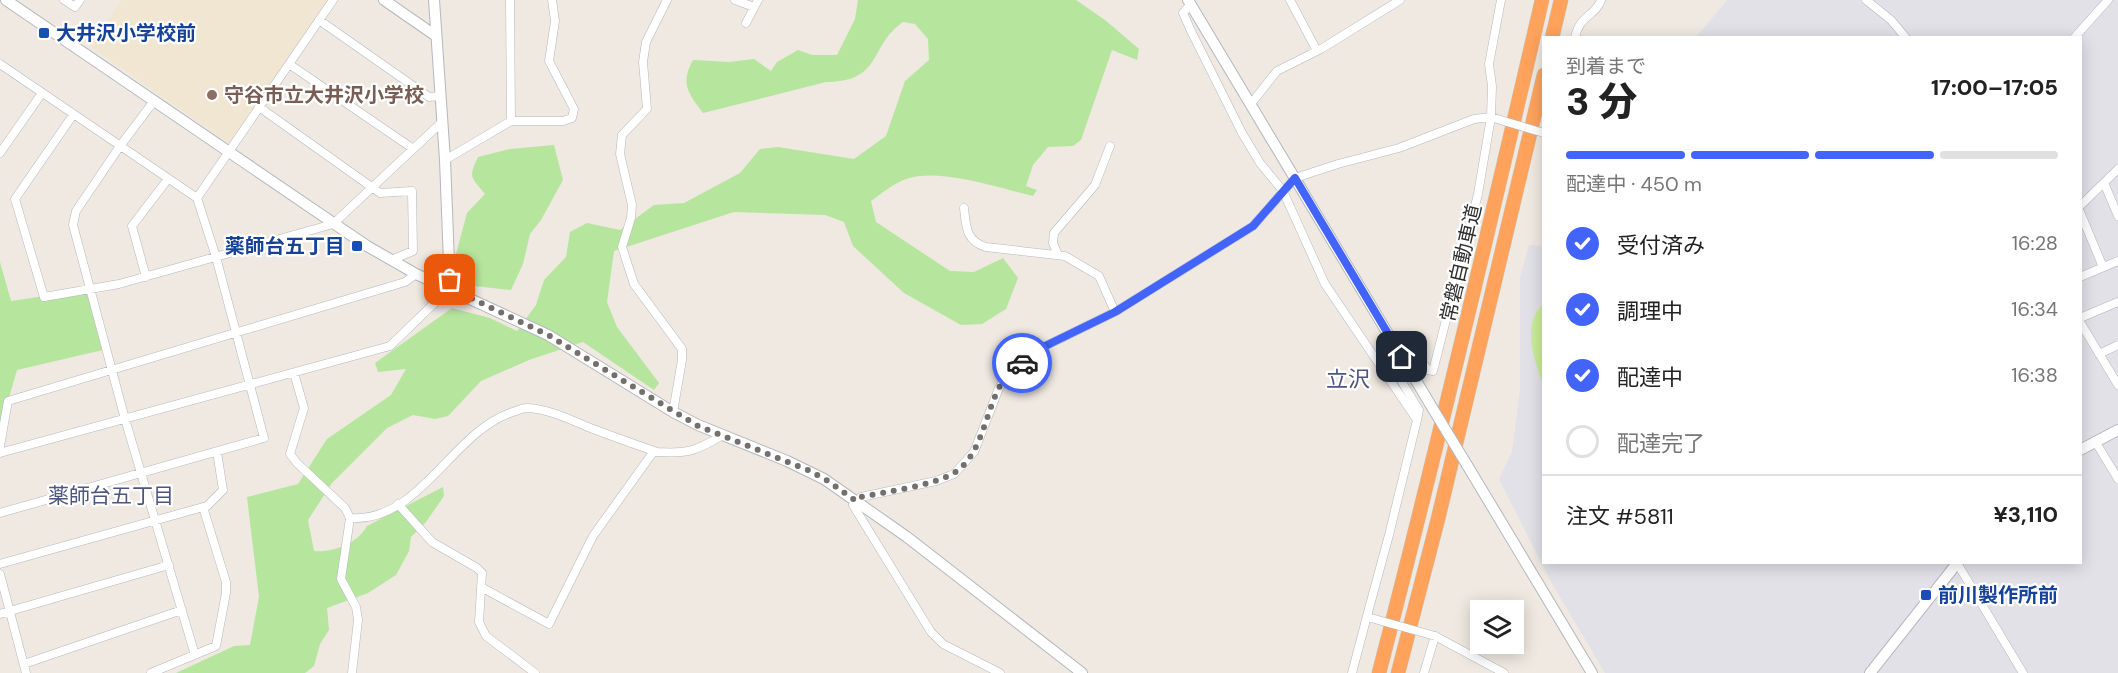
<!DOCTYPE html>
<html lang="ja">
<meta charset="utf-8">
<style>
:root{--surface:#fff;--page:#f2f2f2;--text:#222;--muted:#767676;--line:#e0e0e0;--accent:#4264fb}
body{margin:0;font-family:"DM Sans","Noto Sans JP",sans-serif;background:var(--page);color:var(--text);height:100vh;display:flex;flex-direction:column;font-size:22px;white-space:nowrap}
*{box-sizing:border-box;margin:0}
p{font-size:20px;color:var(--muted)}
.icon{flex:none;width:33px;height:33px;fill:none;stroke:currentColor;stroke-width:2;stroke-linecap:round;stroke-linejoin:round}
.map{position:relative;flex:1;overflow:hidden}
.drawer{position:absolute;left:1542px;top:36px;width:540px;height:528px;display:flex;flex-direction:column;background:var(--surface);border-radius:0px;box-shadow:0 3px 15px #0003}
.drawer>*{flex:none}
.buttons{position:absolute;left:1470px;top:600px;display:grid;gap:12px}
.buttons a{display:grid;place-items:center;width:54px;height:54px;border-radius:0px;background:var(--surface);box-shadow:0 3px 15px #0003;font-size:30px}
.pin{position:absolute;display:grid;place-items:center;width:51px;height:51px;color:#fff;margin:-26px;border-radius:12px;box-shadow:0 3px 9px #0006}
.courier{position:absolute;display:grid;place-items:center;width:60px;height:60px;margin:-30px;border:4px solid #4264fb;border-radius:50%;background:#fff;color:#222;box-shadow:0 2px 8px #0007}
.headline em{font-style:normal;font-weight:800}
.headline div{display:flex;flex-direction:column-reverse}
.headline{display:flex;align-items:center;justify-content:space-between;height:102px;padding:0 24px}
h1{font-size:39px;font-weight:800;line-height:45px}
.bar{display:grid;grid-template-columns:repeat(4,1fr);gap:9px 6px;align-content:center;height:72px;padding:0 24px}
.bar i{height:8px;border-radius:4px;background:var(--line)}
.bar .active{background:var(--accent)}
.bar p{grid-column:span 4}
.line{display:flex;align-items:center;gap:15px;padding:0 24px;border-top:2px solid var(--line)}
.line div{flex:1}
ol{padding:0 24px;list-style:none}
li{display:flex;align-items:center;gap:18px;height:66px}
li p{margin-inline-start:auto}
li .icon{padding:6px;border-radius:50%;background:var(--accent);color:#fff;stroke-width:4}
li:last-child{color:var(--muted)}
li i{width:33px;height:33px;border:3px solid var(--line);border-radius:50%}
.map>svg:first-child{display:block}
</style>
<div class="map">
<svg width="2118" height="673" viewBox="0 0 2118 673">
<rect width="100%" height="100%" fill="#efe9e1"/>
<path fill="#e3e1e8" d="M1727 0H2118V673H1605L1550 580 1499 479 1512 452 1520 389V277L1529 245 1543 246 1544 562H2080V38L1696 37Z"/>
<path fill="#f0e6d1" d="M122 0H327L230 144 90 46Z"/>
<path fill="#b6e59e" d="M858 0H1076L1105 20 1139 49 1137 60 1112 50 1081 140 1073 146 1048 147 1033 165 1026 186 1037 190 1033 196C1000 188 938 167 906 179 893 184 882 193 871 201L876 222 950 271 974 272 1003 258 1018 278 1006 309 982 324 961 325 904 293 853 246 844 222 825 215 734 212 614 251 607 302 617 327 659 383 654 390 583 342 529 360 481 381 448 416 435 419 413 415 387 428 332 483 308 520 314 551C333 553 358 543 367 526L443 487 444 496 426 522 411 537 409 551 396 575 368 593 327 608 329 630 320 644 314 666 305 673H176L234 646 250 645 259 597 247 497 298 484 327 439 391 395 406 369 378 372 375 363 452 308 490 318 517 331 536 305 544 280 566 257 570 232 587 223 620 230 654 205 684 203 740 173 760 149 778 147 854 159 886 136 905 81 929 60 928 39 915 24 903 22C869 45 883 82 826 82L703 113C688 93 680 84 693 60L729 62 754 59 771 71 777 62 798 50 812 55H837L855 19Z
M554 145 563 180 541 220 530 234 523 264 511 290 465 285 456 254 467 213 485 194C471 177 468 178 478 157L510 149Z
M0 262 11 301 91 289 107 349 17 370 8 401 0 446Z"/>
<path fill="#c9ec9a" d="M1543 304V384C1534 359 1521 325 1543 304Z"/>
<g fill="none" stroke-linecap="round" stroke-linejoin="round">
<defs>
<path id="street" d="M64 0 75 7 80 0
M667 0 646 42 643 62 647 109 622 135 620 154 632 205 631 218 622 247 634 284 682 349V360L673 412
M735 0 754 7
M1290 0 1317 51
M1866 0 1891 20 1906 38
M1191 4 1183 13 1191 31 1242 133 1260 163 1283 191 1325 284 1417 420 1389 535 1367 616
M319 20 429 97 441 96
M746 23 758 0
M1575 38C1579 15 1596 16 1601 0
M2074 38 2108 0
M0 64 197 198 216 257 264 438 0 513
M289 64 412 148
M154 101 120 146 76 211 73 225 125 419 195 655
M1250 105 1277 71 1321 49 1400 0
M259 107 380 193 412 191 413 251 396 258 393 261
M73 115 15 199 44 297 119 284 333 224 442 122
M511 121H563L572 118 574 109 549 61 555 21 552 0
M0 153 42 93
M445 160 511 121 510 0
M2104 183 2118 216
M197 198 333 0
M2080 206 2118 169
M964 208C966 227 966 241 986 247L1065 256 1099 276 1115 312
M2080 212 2103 267
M1058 255 1053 243 1054 233 1095 185 1110 146
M146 277 132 226 168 179
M2080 277 2118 261
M2080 318 2118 302
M2080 322 2118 385
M2099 354 2118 345
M294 373 304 408 290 454 297 463 345 508 350 518 341 579 356 607 358 620 352 673
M1417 420 1419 410 1386 356V346L1391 340 1406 341 1428 370 1433 371 1478 194 1491 117 1492 86 1489 64 1501 0
M2095 441 2118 479
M0 446 8 401 405 282 416 274
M0 453 390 346 450 288
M398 504 432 542 477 568 482 573 479 622 486 636 535 673
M350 518C419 523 451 434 510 413 516 411 522 408 527 408 549 409 569 419 588 427 611 436 634 444 657 452 687 454 696 451 721 436
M1957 563 2023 673
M0 564 207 506 223 490 217 452
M0 574 26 673
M481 587 549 624 593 536 654 451
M0 614 169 565
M24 664 182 610
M151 673 216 646 226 593V582L203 507
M1000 673 943 644 931 632 853 505 861 497 936 481 954 474 974 452 999 388 1006 377 1037 350 1115 312 1253 226 1295 178 1338 164 1399 148 1474 119 1491 117 1507 122
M1352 673 1367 616 1370 617
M1424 673 1435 636 1504 673"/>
<path id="secondary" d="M6 0 367 246 416 274 548 335 673 412 698 425 787 461 824 479 907 537 1082 673
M384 0 436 36
M434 0 445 160 450 288
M1188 0 1433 409
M2080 450 2118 430
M1467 465 1592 673
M1870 673 1958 562"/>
<path id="highway" d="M1552 38 1561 0
M1379 673C1437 449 1490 225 1542 0
M1398 673 1438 519 1544 75"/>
</defs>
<use href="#street" stroke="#b4b7c1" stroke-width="9"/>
<use href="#secondary" stroke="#b4b7c1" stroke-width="12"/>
<use href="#highway" stroke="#c9c9c9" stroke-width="15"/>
<use href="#street" stroke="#fff" stroke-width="8"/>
<use href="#secondary" stroke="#fff" stroke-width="10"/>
<use href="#highway" stroke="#ffa35c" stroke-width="14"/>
<defs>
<path id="street-bridge" d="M1507 122 1544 133
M1371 618 1435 636"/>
<path id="secondary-bridge" d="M1433 409 1467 465"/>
</defs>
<use href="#street-bridge" stroke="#b4b7c1" stroke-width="9" stroke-linecap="butt"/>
<use href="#secondary-bridge" stroke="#b4b7c1" stroke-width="12" stroke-linecap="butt"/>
<use href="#street-bridge" stroke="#fff" stroke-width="8"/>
<use href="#secondary-bridge" stroke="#fff" stroke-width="10"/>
</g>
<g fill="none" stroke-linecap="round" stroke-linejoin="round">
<path stroke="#726f6d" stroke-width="6" stroke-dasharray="0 10.8" d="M450 280V288L548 335 698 426 808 470 828 481 856 501 861 497C889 491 927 487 952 474 981 459 985 413 1000 386 1005 376 1014 370 1022 363"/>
<path stroke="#4264fb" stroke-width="8" d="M1022 363 1037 350 1115 312 1253 226 1295 178 1402 357"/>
</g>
<g fill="#1a4fb4" stroke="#fff" stroke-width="2">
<rect x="38" y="27" width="12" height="12" rx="3"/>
<rect x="351" y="240" width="12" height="12" rx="3"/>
<rect x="1920" y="589" width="12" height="12" rx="3"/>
</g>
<circle fill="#8d6e63" stroke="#fff" stroke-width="2" cx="212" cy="95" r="6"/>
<g text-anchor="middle" stroke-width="4.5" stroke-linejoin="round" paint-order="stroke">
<g font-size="20" font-weight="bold" fill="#164399" stroke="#fff" text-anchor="start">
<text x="56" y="40">大井沢小学校前</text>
<text x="345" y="253" text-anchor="end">薬師台五丁目</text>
<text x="1938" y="602">前川製作所前</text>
</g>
<g font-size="20" font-weight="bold" fill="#785e54" stroke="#fff" text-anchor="start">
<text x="224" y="102">守谷市立大井沢小学校</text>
</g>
<g font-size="20" fill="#2e2e2e" stroke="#fff">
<text transform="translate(1461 263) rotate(-77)" y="7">常磐自動車道</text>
</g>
<g font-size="21" fill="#4d5680" stroke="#fff">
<text x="111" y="503">薬師台五丁目</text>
</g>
<g font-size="22" fill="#4d5680" stroke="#fff">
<text x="1348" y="387">立沢</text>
</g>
</g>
</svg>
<div class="buttons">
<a><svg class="icon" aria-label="layers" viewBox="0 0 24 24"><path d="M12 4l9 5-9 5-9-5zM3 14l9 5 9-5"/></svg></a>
</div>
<div class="pin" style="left:450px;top:280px;background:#ea580c"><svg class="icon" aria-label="bag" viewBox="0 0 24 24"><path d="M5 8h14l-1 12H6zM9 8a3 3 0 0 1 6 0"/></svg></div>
<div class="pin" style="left:1402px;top:357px;background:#1f2937"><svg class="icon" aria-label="home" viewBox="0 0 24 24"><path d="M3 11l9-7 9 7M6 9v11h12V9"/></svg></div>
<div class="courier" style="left:1022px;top:363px"><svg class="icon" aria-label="car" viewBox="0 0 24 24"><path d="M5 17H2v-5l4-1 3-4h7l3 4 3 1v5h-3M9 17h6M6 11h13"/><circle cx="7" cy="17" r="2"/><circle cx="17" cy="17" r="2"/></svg></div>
<section class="drawer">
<div class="headline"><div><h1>3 分</h1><p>到着まで</p></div><em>17:00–17:05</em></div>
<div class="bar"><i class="active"></i><i class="active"></i><i class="active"></i><i></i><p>配達中 · 450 m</p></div>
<ol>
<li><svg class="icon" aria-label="check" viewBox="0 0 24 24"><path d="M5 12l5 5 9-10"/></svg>受付済み<p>16:28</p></li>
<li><svg class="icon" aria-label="check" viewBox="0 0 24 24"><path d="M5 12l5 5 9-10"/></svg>調理中<p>16:34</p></li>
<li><svg class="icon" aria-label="check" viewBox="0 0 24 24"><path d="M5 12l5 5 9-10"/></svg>配達中<p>16:38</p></li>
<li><i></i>配達完了</li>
</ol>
<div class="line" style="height:78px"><div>注文 #5811</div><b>¥3,110</b></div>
</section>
</div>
